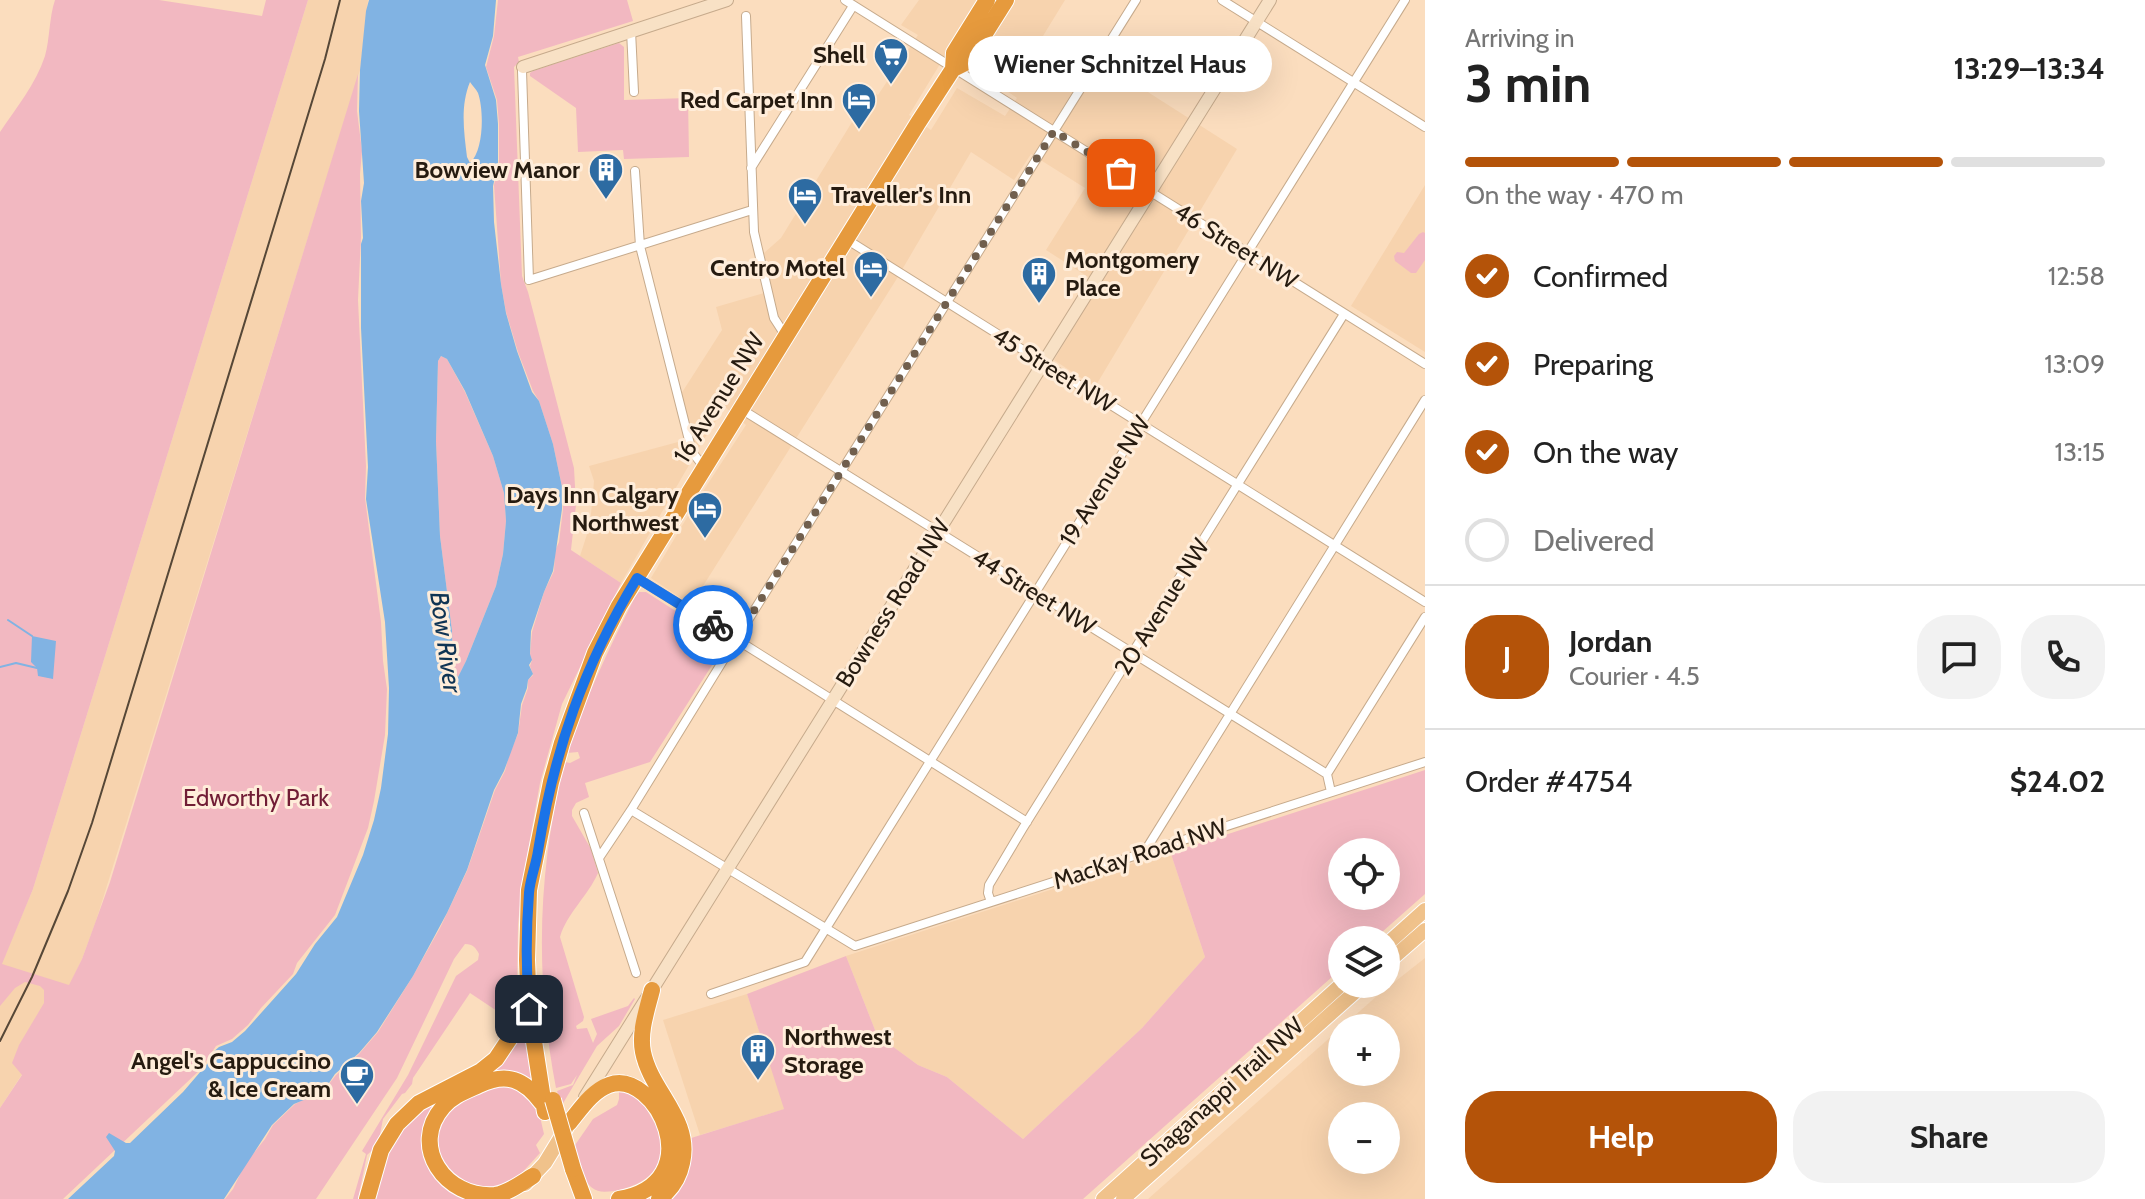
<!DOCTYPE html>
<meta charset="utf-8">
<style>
:root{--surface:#fff;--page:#f2f2f2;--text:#222;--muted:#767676;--line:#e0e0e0;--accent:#b45309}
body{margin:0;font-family:Cabin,sans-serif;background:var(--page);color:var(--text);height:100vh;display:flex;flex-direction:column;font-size:30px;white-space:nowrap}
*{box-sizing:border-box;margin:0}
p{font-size:26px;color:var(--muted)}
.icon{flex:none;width:44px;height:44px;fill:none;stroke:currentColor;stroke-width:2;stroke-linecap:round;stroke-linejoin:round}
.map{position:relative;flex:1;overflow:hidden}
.drawer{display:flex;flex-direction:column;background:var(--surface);width:720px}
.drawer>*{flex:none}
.tools{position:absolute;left:1328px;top:838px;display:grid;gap:16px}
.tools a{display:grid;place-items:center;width:72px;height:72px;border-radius:50%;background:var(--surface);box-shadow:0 8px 32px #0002;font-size:40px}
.pin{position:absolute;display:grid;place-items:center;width:68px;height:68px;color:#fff;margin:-34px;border-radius:16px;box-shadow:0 4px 12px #0006}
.courier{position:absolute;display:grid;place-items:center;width:80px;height:80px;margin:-40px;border:6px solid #1a73e8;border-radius:50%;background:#fff;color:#222;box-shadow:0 2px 10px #0007}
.bubble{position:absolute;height:56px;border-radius:28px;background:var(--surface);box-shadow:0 8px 32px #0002;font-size:26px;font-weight:700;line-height:56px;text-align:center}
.headline em{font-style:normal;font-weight:700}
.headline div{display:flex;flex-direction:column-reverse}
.headline{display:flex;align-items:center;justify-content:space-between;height:136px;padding:0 40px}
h1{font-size:52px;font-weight:700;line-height:60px}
.bar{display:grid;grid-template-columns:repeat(4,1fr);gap:12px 8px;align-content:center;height:96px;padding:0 40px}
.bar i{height:10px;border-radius:6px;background:var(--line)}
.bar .selected{background:var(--accent)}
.bar p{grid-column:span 4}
.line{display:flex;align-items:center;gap:20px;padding:0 40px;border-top:2px solid var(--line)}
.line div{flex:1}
.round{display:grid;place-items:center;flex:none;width:84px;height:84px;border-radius:32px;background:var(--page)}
ol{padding:0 40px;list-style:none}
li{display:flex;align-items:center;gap:24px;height:88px}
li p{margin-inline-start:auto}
li .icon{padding:8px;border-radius:50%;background:var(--accent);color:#fff;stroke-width:4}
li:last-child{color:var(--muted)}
li i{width:44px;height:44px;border:4px solid var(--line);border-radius:50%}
.cta{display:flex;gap:16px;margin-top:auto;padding:16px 40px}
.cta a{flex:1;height:92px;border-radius:32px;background:var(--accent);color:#fff;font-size:32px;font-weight:700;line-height:92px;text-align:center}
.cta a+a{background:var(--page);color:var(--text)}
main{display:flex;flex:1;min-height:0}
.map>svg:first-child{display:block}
</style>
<main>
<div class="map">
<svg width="1425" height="1199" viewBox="0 0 1425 1199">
<rect width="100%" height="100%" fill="#fbddbe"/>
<path fill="#f7d3ae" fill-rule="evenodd" d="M308 0H368L360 70 96 921 82 959 60 1006 26 1068 0 1108V967L33 889Z
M919 0H979L909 115 931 130 957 88 1005 116 1017 98 975 69V64L1014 0H1065L1035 49 1092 84 1104 64 1237 149 1095 387 1054 360 1099 284 1046 250 1085 188 1031 154 1014 180 971 152 896 280 691 605 651 578 698 499 746 425 725 407 704 439 621 583 580 556 590 525 594 481 589 466 678 442 691 432 681 394 722 330 716 307 771 291 764 253 781 238 871 91 878 95 918 35 901 25Z
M1425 185V352L1351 306Z
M1170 851 1205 957 1142 1028 1023 1139 947 1077 918 1065 877 1035 846 956Z
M1425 958V1199H1148L1378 995ZM1342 1028H1386V1072H1342ZM1342 1116H1386V1160H1342Z
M747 994 785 1109 700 1135 663 1020Z"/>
<path fill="#f2b8c1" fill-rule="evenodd" d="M55 0H159L262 16 266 0H308L33 889 2 964 69 985 82 959 110 882 358 74 357 111 362 151 360 174 361 237 358 300 366 466 365 498 381 622 383 661 387 689 385 735 374 801 368 828 335 915 297 963 293 974 261 1008 248 1025 232 1039 216 1046 201 1069 63 1199H0V1108L22 1075 12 1063 19 1045 44 1003V990L40 986 25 982 15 988 0 1006V132C16 108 36 84 45 56 50 38 49 18 55 0Z
M498 0H627L633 21 518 57 519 62 514 67 522 276 528 292 574 468 576 505 571 550 621 583 562 704 540 783 522 884 518 925 517 993 503 1015 470 993 413 1078 412 1084 405 1093 402 1094 383 1119 378 1145 367 1155 358 1199H353L366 1154 362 1151 408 1075 456 976 478 960 479 954C476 948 473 944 465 944L454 959 397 1078 316 1199H225L233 1189 245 1164 265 1139 273 1125 295 1104 325 1089 336 1075 359 1054 378 1032 413 976 440 928 467 871 495 790 505 771 509 755 518 734 522 705 528 688V680L533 675 530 666 532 660 530 655 532 632 544 592 554 571 555 551 559 542 563 509 562 487 553 444 539 401 533 391 518 352 506 312 501 284 494 185 499 164V124L497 100 486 67 494 36Z
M619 43 624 47V100L688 98 689 157 624 159 623 150 578 152 576 108 530 76V73L533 71Z
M1423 232 1425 233V260L1416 273H1411L1395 261 1394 256 1397 252 1404 253 1419 234Z
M441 356 447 359 465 392 493 456 504 493 506 521 503 554 496 586 466 661 458 677 453 670 452 631 440 536 436 441 438 361Z
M639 592H646L724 642 723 648 650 762 585 783 589 797 576 803 572 810V816L591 849 598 873C588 896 567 913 560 937L584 1017 583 1021 576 1026 577 1029 587 1028 593 1043 597 1034 591 1019 628 1006 634 998 635 999 619 1026 597 1046 562 1105 557 1091 573 1085 577 1075 571 1084 556 1088C535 979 537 870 565 762L570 763 580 758 578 752 567 753C585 699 609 648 635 597Z
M1425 770V894L1373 940H1342V968L1083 1199H667L688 1139 784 1109 747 994 846 956 877 1035 918 1065 947 1077 1023 1139 1142 1028 1205 957 1170 851 1182 849ZM1342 852H1386V896H1342Z
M524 1024 532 1082 479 1078Z
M494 1084H513L538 1108 544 1134 536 1145 540 1153 520 1175 498 1188 463 1187 435 1151 434 1140 446 1109Z
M619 1090C624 1092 631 1094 636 1097 644 1102 649 1114 654 1122 675 1161 651 1184 614 1191 605 1192 598 1193 591 1187 581 1178 577 1160 573 1148L593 1119 617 1105 619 1099Z
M446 1096 427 1162C435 1182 449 1195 470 1199H372L385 1155 410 1117Z"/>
<path fill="#81b3e3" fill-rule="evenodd" d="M369 0H496L493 36 485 65 496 100 498 124V164L493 186 494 222 501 284 506 313 517 351 532 392 539 401 553 444 562 487V509L553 571 544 592 531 631 530 654 532 660 529 665 533 674 528 680 527 688 521 704 518 733 504 771 494 790 467 870 447 913 413 976 377 1032 359 1053 335 1074 325 1089 316 1095 294 1104 272 1125 224 1199H68L114 1156 115 1151 106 1137 109 1133 126 1143H130L183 1092 213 1057 212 1053 219 1047 232 1042 245 1031 296 974 315 944 337 917 363 855 374 820 381 788 388 734 389 688 385 622 366 499 368 467 361 328V244L363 238 361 201 364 183 359 111 360 70 366 11ZM470 82C472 85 476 89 478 93 484 110 484 150 470 163L467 157C464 132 460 106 470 82ZM441 356 447 359 465 391 493 456 504 493 506 521 503 554 496 586 466 661 458 677 453 669 452 631 440 536 436 441 438 361Z
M32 636 56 641 53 679 38 676 37 668 31 662Z"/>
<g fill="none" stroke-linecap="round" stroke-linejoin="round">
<path stroke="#81b3e3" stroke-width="2" d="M8 620 32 636
M0 667 16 663 37 668"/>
<defs>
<path id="street" d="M845 0 1425 364
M1222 0 1425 127
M746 16 754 232 774 318 785 335
M631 31 634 92
M523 67 522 71 529 280 752 210
M751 168 853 6
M635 171 640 246 692 452 704 467
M846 239 1425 602
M741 409 1327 774
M637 578 729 635
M740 633 1136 0
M742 643 1027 822
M1331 792 1327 774 1425 617
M631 810 855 946 1425 762
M584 813 636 973
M1145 851 1425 400
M599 858 631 810 732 646
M991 902 988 893 989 885 1023 828 1344 314
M711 994 805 962 1405 0"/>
<path id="secondary" d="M523 67 727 0
M585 1097 1270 0"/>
<path id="primary" d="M1386 945 1425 910
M1386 964 1425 930
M525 1184 545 1163 567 1127
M1103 1199 1342 984
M1123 1199 1364 984"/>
<path id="highway" d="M953 69 954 53 987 0
M652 990C647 1010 639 1032 643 1052 651 1092 692 1119 682 1163 679 1178 671 1190 659 1199
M545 1112 529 1009 527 960 529 890 551 782 562 743 595 653 619 606 918 123 953 69 967 62 1006 0
M569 1123C580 1110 592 1091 609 1085 656 1068 712 1183 619 1199
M573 1169 584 1199
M533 1176C521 1183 509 1193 495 1195 445 1199 409 1146 443 1107 452 1096 466 1091 479 1085 507 1072 524 1079 542 1103
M367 1199 381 1150 397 1124 419 1103 481 1071 496 1059 512 1035 525 1002"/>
</defs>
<use href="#street" stroke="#c6aa8c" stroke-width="10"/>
<use href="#secondary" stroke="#c6aa8c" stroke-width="14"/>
<use href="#primary" stroke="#fff" stroke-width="16"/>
<use href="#highway" stroke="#fff" stroke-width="18"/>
<use href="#street" stroke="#fff" stroke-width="8"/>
<use href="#secondary" stroke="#f8e1c5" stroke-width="12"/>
<use href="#primary" stroke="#f0c28b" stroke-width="14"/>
<use href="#highway" stroke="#e69a3d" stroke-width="16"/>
<path stroke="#564737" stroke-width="2" d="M0 1041 32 977 68 891 92 823 325 59 340 0"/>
<defs>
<path id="highway-bridge" d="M553 1100 573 1169"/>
</defs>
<use href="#highway-bridge" stroke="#fff" stroke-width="18" stroke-linecap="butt"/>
<use href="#highway-bridge" stroke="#e69a3d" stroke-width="16"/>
</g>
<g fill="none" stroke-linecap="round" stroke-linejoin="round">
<path stroke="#715f4d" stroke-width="8" stroke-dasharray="0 14.4" d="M713 625 729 635 735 632 740 633 1054 131 1121 173"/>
<path stroke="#1a73e8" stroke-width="10" d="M529 1009C526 971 526 931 529 893 530 879 536 865 538 851 554 751 584 665 637 578L713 625"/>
</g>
<defs>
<symbol id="supermarket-pin" viewBox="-11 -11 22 30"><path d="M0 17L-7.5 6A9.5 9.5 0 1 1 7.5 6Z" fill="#2d6ba2" stroke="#ffedda"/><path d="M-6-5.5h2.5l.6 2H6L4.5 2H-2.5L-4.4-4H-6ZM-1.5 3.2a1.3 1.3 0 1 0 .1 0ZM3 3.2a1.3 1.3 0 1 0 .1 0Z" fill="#fff"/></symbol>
<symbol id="hotel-pin" viewBox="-11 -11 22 30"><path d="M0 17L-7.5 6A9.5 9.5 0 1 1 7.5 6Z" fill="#2d6ba2" stroke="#ffedda"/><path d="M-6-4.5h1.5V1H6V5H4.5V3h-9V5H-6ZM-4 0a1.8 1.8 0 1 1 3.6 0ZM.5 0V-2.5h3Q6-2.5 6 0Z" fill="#fff"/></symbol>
<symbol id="building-pin" viewBox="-11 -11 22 30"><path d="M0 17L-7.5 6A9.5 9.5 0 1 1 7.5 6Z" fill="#2d6ba2" stroke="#ffedda"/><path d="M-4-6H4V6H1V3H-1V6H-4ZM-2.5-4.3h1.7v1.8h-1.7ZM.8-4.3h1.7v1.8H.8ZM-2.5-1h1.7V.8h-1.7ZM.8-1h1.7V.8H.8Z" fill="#fff"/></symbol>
<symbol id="cafe-pin" viewBox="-11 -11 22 30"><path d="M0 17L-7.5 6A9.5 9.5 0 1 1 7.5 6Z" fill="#2d6ba2" stroke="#ffedda"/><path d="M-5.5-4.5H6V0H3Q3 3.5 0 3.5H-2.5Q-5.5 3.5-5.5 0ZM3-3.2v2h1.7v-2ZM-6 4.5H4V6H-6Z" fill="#fff"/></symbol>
</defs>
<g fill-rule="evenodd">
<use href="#supermarket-pin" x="871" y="35" width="40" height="54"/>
<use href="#hotel-pin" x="839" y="80" width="40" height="54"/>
<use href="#building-pin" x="586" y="150" width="40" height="54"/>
<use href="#hotel-pin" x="785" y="175" width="40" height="54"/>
<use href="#hotel-pin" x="851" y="248" width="40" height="54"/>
<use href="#building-pin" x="1019" y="254" width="40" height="54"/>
<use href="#hotel-pin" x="685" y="489" width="40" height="54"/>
<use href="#building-pin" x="738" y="1031" width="40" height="54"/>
<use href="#cafe-pin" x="337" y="1055" width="40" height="54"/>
</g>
<g text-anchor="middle" stroke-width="6" stroke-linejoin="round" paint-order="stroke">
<g font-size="24" font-weight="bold" fill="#261b10" stroke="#ffedda" text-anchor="end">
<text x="865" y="63">Shell</text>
<text x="833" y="108">Red Carpet Inn</text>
<text x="580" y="178">Bowview Manor</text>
<text x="831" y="203" text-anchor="start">Traveller's Inn</text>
<text x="1065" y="268" text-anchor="start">Montgomery<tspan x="1065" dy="28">Place</tspan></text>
<text x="845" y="276">Centro Motel</text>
<text x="679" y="503">Days Inn Calgary<tspan x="679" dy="28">Northwest</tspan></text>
<text x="784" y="1045" text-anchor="start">Northwest<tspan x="784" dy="28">Storage</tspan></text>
<text x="331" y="1069">Angel's Cappuccino<tspan x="331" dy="28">&amp; Ice Cream</tspan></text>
</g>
<g font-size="24" fill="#261b10" stroke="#ffedda">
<text transform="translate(1236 246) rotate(32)" y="8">46 Street NW</text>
<text transform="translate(1054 370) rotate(32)" y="8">45 Street NW</text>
<text transform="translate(719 398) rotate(-58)" y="8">16 Avenue NW</text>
<text transform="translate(1105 481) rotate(-58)" y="8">19 Avenue NW</text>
<text transform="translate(1034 592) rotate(32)" y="8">44 Street NW</text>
<text transform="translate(893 603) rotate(-58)" y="8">Bowness Road NW</text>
<text transform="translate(1162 607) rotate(-58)" y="8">20 Avenue NW</text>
<text transform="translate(1140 854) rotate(-18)" y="8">MacKay Road NW</text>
<text transform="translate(1222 1092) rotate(-42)" y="8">Shaganappi Trail NW</text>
</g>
<g font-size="24" fill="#711d35" stroke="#ffedda">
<text x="256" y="806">Edworthy Park</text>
</g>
<g font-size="26" font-style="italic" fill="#0f3454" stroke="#ffedda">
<text transform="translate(446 642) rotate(82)" y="9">Bow River</text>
</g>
</g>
</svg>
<div class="tools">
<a><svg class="icon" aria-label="locate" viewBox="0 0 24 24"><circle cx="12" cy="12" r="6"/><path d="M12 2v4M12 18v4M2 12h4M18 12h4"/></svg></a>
<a><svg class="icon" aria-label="layers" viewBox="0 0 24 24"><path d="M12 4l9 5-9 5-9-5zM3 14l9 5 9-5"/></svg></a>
<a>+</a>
<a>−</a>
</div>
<div class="pin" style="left:1121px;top:173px;background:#ea580c"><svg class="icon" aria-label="bag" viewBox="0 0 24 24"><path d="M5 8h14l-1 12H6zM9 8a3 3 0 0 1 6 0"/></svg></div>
<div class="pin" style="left:529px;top:1009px;background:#1f2937"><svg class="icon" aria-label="home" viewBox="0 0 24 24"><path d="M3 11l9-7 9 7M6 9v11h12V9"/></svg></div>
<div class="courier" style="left:713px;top:625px"><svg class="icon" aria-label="bike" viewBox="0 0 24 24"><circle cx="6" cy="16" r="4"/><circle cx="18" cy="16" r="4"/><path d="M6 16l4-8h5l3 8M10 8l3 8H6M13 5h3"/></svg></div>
<div class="bubble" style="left:968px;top:36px;width:304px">Wiener Schnitzel Haus</div>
</div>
<section class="drawer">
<div class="headline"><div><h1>3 min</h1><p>Arriving in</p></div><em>13:29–13:34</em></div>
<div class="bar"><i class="selected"></i><i class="selected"></i><i class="selected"></i><i></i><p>On the way · 470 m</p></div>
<ol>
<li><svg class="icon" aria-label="check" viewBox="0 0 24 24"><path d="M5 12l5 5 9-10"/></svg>Confirmed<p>12:58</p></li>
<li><svg class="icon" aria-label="check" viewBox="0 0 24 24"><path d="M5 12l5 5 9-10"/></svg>Preparing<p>13:09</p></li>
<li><svg class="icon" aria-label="check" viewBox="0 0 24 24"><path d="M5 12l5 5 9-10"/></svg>On the way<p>13:15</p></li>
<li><i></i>Delivered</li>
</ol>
<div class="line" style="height:144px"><b class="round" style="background:var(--accent);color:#fff">J</b><div><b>Jordan</b><p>Courier · 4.5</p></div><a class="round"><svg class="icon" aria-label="chat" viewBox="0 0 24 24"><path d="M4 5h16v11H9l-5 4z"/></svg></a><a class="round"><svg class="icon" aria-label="phone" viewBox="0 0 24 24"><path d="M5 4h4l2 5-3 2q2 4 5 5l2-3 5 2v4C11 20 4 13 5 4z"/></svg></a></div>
<div class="line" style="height:104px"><div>Order #4754</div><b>$24.02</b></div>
<div class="cta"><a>Help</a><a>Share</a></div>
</section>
</main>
